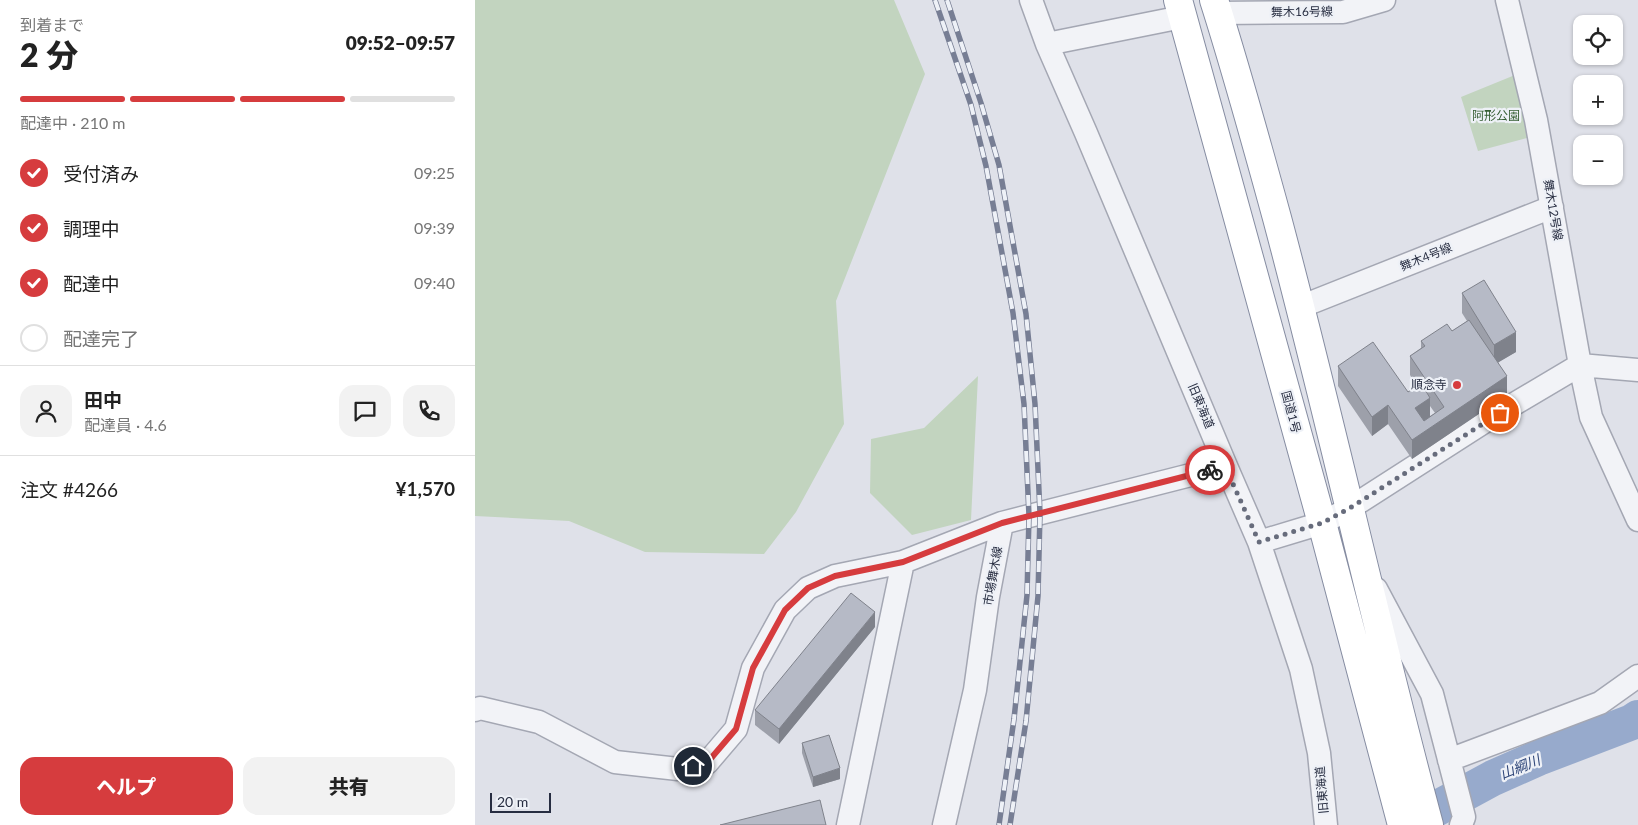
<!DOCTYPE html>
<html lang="ja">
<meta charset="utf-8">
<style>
:root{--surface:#fff;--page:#f2f2f2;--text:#222;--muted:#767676;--line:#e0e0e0;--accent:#d63c3e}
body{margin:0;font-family:Lato,"Noto Sans JP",sans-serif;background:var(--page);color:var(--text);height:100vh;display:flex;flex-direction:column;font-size:19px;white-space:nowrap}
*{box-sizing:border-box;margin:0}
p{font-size:16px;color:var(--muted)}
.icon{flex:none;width:28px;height:28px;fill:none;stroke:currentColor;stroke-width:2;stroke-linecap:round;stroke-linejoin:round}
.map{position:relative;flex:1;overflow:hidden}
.panel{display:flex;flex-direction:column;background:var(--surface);width:475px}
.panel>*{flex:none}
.controls{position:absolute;left:1098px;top:15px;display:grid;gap:10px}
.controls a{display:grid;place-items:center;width:50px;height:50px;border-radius:10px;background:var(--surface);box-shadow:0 1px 4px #0004;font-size:25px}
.scale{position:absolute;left:15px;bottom:12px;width:61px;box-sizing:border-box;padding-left:5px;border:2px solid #272d41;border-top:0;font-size:14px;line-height:18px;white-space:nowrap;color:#272d41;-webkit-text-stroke:4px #eef1f7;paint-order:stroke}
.pin{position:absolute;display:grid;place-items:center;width:42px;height:42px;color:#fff;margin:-21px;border:2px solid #fff;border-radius:50%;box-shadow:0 1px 5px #0007}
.courier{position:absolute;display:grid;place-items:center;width:50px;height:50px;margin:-25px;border:4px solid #d63c3e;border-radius:50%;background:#fff;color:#222;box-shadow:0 1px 6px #0007}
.overview em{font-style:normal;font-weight:800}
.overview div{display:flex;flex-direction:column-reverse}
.overview{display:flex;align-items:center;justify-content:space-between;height:85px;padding:0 20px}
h1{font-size:32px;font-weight:800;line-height:38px}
.bar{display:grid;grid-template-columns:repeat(4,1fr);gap:8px 5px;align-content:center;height:60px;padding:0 20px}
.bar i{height:6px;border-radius:4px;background:var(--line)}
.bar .current{background:var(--accent)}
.bar p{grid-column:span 4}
.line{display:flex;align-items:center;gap:12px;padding:0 20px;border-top:1px solid var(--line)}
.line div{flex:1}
.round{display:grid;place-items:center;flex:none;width:52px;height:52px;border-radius:15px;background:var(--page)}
ol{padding:0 20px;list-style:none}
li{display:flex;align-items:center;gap:15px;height:55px}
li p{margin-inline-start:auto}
li .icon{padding:5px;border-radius:50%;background:var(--accent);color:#fff;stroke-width:4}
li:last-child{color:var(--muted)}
li i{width:28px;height:28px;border:2px solid var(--line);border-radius:50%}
.action{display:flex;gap:10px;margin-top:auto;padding:10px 20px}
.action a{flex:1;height:58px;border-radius:15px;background:var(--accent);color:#fff;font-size:20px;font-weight:800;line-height:58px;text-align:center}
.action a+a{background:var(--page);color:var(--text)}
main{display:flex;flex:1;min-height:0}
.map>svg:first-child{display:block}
</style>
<main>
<section class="panel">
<div class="overview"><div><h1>2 分</h1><p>到着まで</p></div><em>09:52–09:57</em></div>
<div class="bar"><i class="current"></i><i class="current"></i><i class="current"></i><i></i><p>配達中 · 210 m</p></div>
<ol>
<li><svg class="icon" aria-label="check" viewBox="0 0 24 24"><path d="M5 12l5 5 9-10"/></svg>受付済み<p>09:25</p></li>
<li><svg class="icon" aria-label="check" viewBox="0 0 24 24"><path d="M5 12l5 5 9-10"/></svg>調理中<p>09:39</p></li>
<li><svg class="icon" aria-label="check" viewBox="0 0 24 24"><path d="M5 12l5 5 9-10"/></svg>配達中<p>09:40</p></li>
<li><i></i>配達完了</li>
</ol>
<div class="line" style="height:90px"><a class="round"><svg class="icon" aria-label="person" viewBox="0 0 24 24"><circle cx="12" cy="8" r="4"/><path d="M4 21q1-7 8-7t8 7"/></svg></a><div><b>田中</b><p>配達員 · 4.6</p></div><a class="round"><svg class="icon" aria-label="chat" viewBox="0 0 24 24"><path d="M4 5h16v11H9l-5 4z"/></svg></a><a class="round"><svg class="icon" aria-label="phone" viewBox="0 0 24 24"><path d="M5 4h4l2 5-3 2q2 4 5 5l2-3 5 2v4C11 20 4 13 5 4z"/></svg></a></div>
<div class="line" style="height:65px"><div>注文 #4266</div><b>¥1,570</b></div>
<div class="action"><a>ヘルプ</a><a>共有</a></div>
</section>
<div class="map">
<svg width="1163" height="825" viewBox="0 0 1163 825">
<rect width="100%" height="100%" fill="#dfe1e9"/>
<path fill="#c2d4bf" d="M0 0H419L450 74 361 301 369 424 321 512 289 554 170 552 94 521 0 516Z
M1040 75 1056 137 1003 151 986 97Z
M503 376 496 520 437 535 395 493 396 439 449 428Z"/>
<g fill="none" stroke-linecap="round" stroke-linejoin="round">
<path stroke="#97aacc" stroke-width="36" d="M931 825 1018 778 1063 758 1157 722 1163 718"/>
<defs>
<path id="minor" d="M556 0 572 44 611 133 751 466 784 542 826 669 844 753 851 825
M1032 0 1061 120 1105 365 1116 417 1163 520
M743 13 868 12 909 0
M572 44 707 17
M825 307 1077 207
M1105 365 1163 370
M784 542 847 523 875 508 1009 422 1105 365
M901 589 957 694 989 817 986 825
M0 710 5 708 64 722 140 762 203 769 232 763 261 729 278 668 310 610 333 588 360 576 428 562 527 523 751 466
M974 760 1125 703 1163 676
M373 825 428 562
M469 825 500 690 513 597 527 523"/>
<path id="highway" d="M703 0 847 523 927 825
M739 0C762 72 782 145 802 218 856 420 900 624 954 825"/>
</defs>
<use href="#minor" stroke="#a4a7b3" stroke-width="25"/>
<use href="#highway" stroke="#858ca1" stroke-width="30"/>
<use href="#minor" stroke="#f2f3f7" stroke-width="22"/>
<use href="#highway" stroke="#fff" stroke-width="28"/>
<defs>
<path id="rail" d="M460 0 496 105 511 166 538 313 549 404 554 516 552 595 539 719 524 825
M472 0 506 103 524 165 551 314 560 404 565 513 563 596 551 721 535 825"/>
</defs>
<use href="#rail" stroke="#777e94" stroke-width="5.5"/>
<use href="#rail" stroke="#eef1f7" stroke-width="4" stroke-dasharray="11" stroke-linecap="butt"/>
</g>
<path fill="#9da0aa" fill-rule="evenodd" d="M987 293 1041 352 1023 362 1032 395 937 459 913 424 897 436 863 386V366L933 392 942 386 935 375V356L946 348V341L977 331 992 321 987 313ZM955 406 960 413 955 416Z
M400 627 304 744 280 725V710Z
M327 743 365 779 338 787 327 753Z"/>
<path fill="#7f828b" d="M1041 332V352L1019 365V345Z
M1032 376V395L937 459V440Z
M955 398V417L940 427V408Z
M913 405V424L897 436V417Z
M400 612V627L304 744V729Z
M365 768V779L338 787V777Z"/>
<path fill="#b6bac6" stroke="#7f828b" d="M1009 280 1041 332 1019 345 987 293Z
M994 320 1032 376 937 440 913 405 897 417 863 366 898 342 933 392 946 383 955 398 940 408 949 421 969 407 935 356 950 346 946 341 972 324 977 331Z
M376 593 400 612 304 729 280 710Z
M354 735 365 768 338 777 327 743Z
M345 800 351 825H245Z"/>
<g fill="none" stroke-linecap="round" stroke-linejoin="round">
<path stroke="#676c7c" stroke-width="5" stroke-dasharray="0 9" d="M735 470 750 466 784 542 847 523 875 508 1025 413"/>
<path stroke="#d63c3e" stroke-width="6" d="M218 766 232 763 261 729 278 668 310 610 333 588 360 576 428 562 527 523 735 470"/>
</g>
<circle fill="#d63c3e" stroke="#eef1f7" stroke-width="2" cx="982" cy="385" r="5"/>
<g text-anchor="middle" stroke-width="4.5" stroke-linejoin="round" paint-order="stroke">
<g font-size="12" fill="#272d41" stroke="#eef1f7">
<text transform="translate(827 12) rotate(-1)" y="4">舞木16号線</text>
<text transform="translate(1078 210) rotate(80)" y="4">舞木12号線</text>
<text transform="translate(951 257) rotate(-22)" y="4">舞木4号線</text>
<text transform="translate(726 406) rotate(67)" y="4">旧東海道</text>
<text transform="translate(816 412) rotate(75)" y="4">国道1号</text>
<text transform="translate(518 576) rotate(-80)" y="4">市場舞木線</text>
<text transform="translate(847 790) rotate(-95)" y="4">旧東海道</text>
</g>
<g font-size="12" fill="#355e33" stroke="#eef1f7">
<text x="1021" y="120">阿形公園</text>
</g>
<g font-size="12" fill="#272d41" stroke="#eef1f7" text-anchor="end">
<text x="972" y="389">順念寺</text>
</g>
<g font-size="14" font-style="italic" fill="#2e4578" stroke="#eef1f7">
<text transform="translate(1045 767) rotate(-22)" y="5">山綱川</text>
</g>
</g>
</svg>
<div class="controls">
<a><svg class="icon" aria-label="locate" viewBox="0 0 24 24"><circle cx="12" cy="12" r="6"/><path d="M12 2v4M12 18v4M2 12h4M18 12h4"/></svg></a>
<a>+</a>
<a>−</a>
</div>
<div class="scale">20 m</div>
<div class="pin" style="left:1025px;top:413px;background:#ea580c"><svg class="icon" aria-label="bag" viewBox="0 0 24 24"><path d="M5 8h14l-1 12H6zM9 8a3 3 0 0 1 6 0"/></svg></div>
<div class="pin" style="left:218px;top:766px;background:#1f2937"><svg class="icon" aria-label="home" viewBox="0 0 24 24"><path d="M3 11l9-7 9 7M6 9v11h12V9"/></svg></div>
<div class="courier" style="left:735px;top:470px"><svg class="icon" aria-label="bike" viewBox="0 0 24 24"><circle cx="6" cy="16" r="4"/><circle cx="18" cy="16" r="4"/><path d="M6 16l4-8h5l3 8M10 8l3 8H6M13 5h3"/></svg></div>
</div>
</main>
